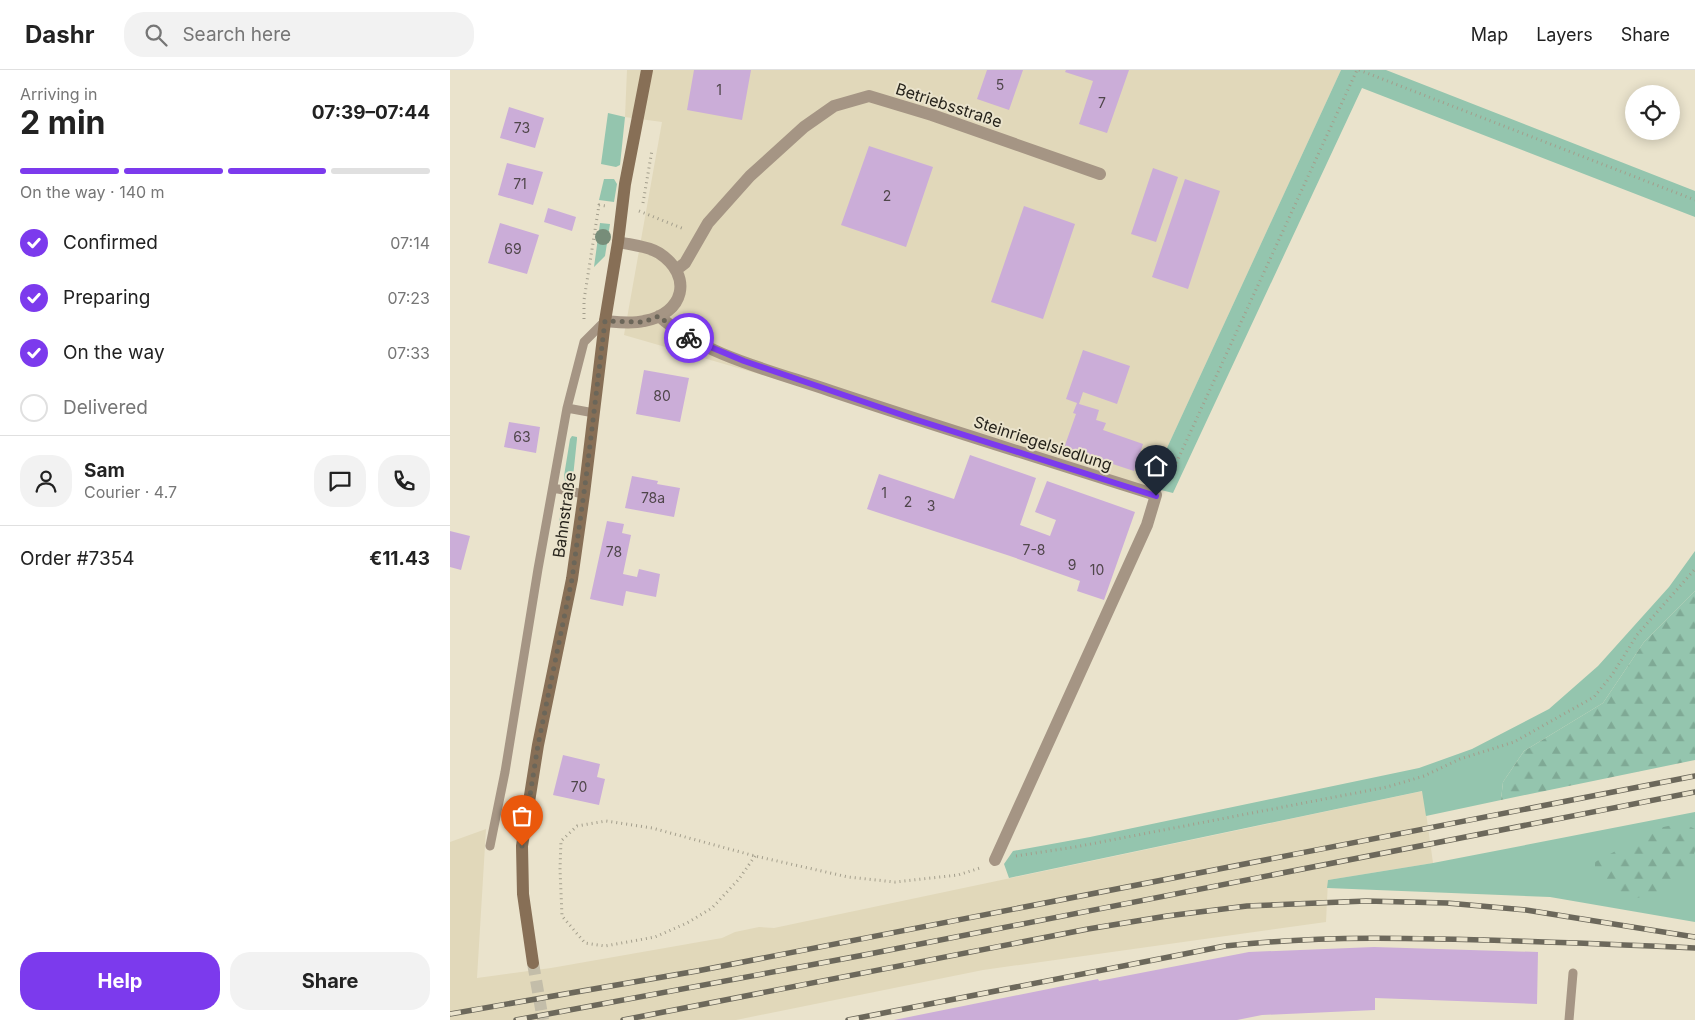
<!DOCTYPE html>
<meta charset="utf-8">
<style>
:root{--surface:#fff;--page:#f2f2f2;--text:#222;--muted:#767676;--line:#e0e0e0;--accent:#7c3aed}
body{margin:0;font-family:Inter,sans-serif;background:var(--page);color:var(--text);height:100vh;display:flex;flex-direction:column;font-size:19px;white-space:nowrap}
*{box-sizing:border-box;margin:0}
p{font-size:16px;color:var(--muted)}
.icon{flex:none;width:28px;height:28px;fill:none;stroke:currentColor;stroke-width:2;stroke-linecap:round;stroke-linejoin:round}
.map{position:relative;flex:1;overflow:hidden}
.side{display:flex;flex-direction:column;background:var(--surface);width:450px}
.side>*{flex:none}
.fabs{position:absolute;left:1175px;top:15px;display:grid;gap:10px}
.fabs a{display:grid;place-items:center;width:55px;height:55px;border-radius:50%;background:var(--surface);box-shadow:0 2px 12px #0003;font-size:25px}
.pin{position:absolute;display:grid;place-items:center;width:42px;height:42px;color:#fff;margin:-51px -21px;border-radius:50% 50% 50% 0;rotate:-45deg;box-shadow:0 0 5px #0007}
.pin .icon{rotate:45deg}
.courier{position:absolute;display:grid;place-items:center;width:50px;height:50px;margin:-25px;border:4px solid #7c3aed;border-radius:50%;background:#fff;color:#222;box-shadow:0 1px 6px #0007}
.head em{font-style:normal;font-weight:700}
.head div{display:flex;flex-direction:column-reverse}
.head{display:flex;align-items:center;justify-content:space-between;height:85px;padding:0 20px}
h1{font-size:32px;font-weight:700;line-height:38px}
.bar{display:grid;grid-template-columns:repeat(4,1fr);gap:8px 5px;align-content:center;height:60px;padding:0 20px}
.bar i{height:6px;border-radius:4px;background:var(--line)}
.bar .selected{background:var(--accent)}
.bar p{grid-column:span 4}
.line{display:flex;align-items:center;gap:12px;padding:0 20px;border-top:1px solid var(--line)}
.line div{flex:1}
.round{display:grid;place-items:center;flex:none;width:52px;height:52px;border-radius:20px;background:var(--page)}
ol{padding:0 20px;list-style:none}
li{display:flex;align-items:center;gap:15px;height:55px}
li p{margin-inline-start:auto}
li .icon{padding:5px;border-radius:50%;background:var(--accent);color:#fff;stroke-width:4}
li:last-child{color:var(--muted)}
li i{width:28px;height:28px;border:2px solid var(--line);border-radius:50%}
.action{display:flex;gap:10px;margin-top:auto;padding:10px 20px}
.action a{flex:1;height:58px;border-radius:20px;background:var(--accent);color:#fff;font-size:20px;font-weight:700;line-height:58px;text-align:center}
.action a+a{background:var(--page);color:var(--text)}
header{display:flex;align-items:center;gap:30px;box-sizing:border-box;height:70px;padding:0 25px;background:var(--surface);border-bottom:1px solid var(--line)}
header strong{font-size:24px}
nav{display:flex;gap:28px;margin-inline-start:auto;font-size:18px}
.search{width:350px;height:45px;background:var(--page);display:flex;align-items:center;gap:12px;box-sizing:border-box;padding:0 18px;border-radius:20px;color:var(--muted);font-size:19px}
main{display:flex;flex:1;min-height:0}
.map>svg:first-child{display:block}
</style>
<header>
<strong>Dashr</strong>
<div class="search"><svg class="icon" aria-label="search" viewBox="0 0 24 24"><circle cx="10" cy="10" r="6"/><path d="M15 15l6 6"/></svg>Search here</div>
<nav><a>Map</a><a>Layers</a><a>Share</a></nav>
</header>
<main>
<section class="side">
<div class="head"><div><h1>2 min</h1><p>Arriving in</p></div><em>07:39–07:44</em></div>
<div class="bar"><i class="selected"></i><i class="selected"></i><i class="selected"></i><i></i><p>On the way · 140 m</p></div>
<ol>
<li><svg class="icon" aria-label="check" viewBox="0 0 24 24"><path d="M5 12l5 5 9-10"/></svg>Confirmed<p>07:14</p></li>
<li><svg class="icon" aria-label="check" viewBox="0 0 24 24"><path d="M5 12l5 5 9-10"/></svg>Preparing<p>07:23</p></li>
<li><svg class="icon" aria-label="check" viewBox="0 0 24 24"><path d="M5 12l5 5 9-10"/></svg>On the way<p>07:33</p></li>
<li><i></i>Delivered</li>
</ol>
<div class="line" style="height:90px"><a class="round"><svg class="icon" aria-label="person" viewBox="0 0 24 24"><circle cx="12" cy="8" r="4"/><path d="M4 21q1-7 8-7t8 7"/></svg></a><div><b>Sam</b><p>Courier · 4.7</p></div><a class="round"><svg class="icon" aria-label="chat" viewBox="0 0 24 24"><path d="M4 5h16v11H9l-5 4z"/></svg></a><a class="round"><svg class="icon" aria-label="phone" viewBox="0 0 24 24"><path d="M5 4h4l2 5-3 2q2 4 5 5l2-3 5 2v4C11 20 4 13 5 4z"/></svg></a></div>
<div class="line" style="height:65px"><div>Order #7354</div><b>€11.43</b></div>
<div class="action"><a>Help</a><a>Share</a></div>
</section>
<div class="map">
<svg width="1245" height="950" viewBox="0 0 1245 950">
<defs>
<pattern id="forest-firs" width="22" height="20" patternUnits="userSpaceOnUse" patternTransform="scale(1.25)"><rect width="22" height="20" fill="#94c5ae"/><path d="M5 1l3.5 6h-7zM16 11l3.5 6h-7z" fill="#7fa995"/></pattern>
</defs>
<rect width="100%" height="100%" fill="#eae3cc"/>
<path fill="#e1d8ba" d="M177 0H891L699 417 174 265 212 52 175 47Z
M973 721 983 793 878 810 876 852 533 900 286 950H0V772L36 759 27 908 101 898 272 868 285 862 309 857 324 858Z"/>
<path fill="#94c5ae" d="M891 0H936L1245 121V147L912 18 723 423 699 417Z
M158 43 175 47 170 95 166 97 151 94Z
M154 109H164L167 114 164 132 149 130Z
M150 153 160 154 155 186 144 197Z
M122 366 127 367V369L123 407 121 411 118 413 115 411 114 406 120 369Z
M116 431 120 435 113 488C109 470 107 451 113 433Z
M1245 481V521L1194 572 1153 633 1074 681 1053 712 1051 730 976 746 972 721 559 808 554 794 563 781 640 767 969 698 1022 679 1099 639 1148 596 1219 517Z
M1245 742V852L1100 827 877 818 878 810 983 793Z"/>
<path fill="url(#forest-firs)" d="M1245 521V690L1051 730 1053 712 1074 681 1153 633 1194 572Z
M1232 753 1245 759V781L1239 797 1218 822 1187 828 1152 815 1145 804V792L1209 758Z"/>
<path fill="#cbadd8" d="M244 0H301L292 50 237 40Z
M537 0H573L559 40 527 29Z
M616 0H679L657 63 629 54 643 11 615 2Z
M59 37 94 48 85 78 50 68Z
M419 76 483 97 456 177 391 155Z
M57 93 93 102 83 135 48 125Z
M703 98 728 107 706 172 681 164Z
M735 109 770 121 738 219 702 207Z
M574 136 625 154 593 249 541 232Z
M98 138 126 147 122 161 94 152Z
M50 153 89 165 77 204 38 193Z
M633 280 680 296 667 334 633 322 629 334 649 340 646 350 656 353 653 360 693 374 684 401 614 378 626 344 623 343 627 333 616 329Z
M194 300 239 308 230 352 186 344Z
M59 352 90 357 86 383 54 377Z
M520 385 586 408 570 455 600 466 606 450 585 442 597 411 685 442 654 530 627 521 630 511 560 486 417 439 429 404 504 429Z
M182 406 208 411 207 414 230 418 224 447 175 438Z
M157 451 174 454 172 463 181 465 173 504 187 507 189 499 210 504 206 527 176 521 173 536 140 529Z
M0 461 20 466 11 500 0 497Z
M113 685 150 694 147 707 155 709 149 735 103 725Z
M924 877 1088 882 1087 934 925 928V940L812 945 787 950H444L648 909 649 911 799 882Z"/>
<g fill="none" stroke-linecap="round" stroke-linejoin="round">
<path stroke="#c3bda9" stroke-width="12" stroke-dasharray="12 6" stroke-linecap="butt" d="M83 893 93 950"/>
<path stroke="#a39e8c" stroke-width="3" stroke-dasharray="1 4" stroke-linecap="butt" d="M909 0 1245 130
M193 133 202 80
M189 141 234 159
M134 249V230L149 135 156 136
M716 410 723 400 907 0
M305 786 289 809 262 838 237 853 205 867 155 876 135 873 112 846 110 799 111 771 127 756 156 751 202 758 305 786 398 807 445 812 508 805 530 798
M566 786 625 777 937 717 974 706 1010 689 1064 672 1144 627 1162 605 1187 565 1245 499"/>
<path stroke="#a59584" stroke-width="9" d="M117 338 144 343
M103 418 134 424
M40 776 55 702 88 499 117 338 134 272 155 251
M1119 950 1123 903"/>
<path stroke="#a59584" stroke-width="12" d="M226 200 235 193 258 153 300 106 354 57 384 36 419 26 482 45 650 104
M209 246C252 285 326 302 381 321 489 357 598 391 706 425L697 455 545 790
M155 251C167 252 181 254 194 251 234 244 244 206 209 183 198 176 181 175 168 172"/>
<path stroke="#876f56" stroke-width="12" d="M83 893 73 824 72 776 88 675 122 509 134 424 155 251 168 172 175 114 197 0"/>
<defs>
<path id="rail" d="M0 944 247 901 1245 706
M66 950 414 885 1245 722
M173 950 638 859 717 846 797 836 916 831 997 833 1076 840 1245 867
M398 950 775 876C873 865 969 868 1067 871 1126 873 1186 875 1245 878"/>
</defs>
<use href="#rail" stroke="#6c685b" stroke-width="5.5"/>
<use href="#rail" stroke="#eae3cc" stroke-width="4" stroke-dasharray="11" stroke-linecap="butt"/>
</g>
<circle fill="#778d79" cx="153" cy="167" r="8"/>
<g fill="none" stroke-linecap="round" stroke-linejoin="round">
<path stroke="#6b6659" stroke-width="5" stroke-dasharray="0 9" d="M72 776 88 675 122 509 136 408 155 251 194 252 209 246 224 259 239 268"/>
<path stroke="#7c3aed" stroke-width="6" d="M239 268 294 291 464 349 706 426"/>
</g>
<g text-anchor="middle" stroke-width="4" stroke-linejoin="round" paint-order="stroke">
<g font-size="14" fill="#4f464a">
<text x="550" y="20">5</text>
<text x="269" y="25">1</text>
<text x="652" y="38">7</text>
<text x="72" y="63">73</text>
<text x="70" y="119">71</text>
<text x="437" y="131">2</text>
<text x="63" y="184">69</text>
<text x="212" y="331">80</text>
<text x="72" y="372">63</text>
<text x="434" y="428">1</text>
<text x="203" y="433">78a</text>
<text x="458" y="437">2</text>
<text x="481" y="441">3</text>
<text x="584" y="485">7-8</text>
<text x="164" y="487">78</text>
<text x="622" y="500">9</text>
<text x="647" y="505">10</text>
<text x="129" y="722">70</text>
</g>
<g font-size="16" fill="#26231b" stroke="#eae3cc">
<text transform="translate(499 35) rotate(18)" y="6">Betriebsstraße</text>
<text transform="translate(593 373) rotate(18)" y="6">Steinriegelsiedlung</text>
<text transform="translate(114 445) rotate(-82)" y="6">Bahnstraße</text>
</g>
</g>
</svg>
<div class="fabs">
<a><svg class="icon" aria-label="locate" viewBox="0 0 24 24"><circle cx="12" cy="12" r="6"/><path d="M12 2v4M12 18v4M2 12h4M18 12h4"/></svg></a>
</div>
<div class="pin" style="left:72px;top:776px;background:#ea580c"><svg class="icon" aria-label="bag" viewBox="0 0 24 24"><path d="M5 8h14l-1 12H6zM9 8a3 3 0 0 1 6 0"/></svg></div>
<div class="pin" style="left:706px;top:426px;background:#1f2937"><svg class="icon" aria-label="home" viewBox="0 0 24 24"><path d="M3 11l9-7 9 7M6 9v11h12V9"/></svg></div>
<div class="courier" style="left:239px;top:268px"><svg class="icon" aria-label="bike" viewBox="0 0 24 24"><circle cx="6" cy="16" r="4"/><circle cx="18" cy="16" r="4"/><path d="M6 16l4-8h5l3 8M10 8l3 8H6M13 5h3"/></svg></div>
</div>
</main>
